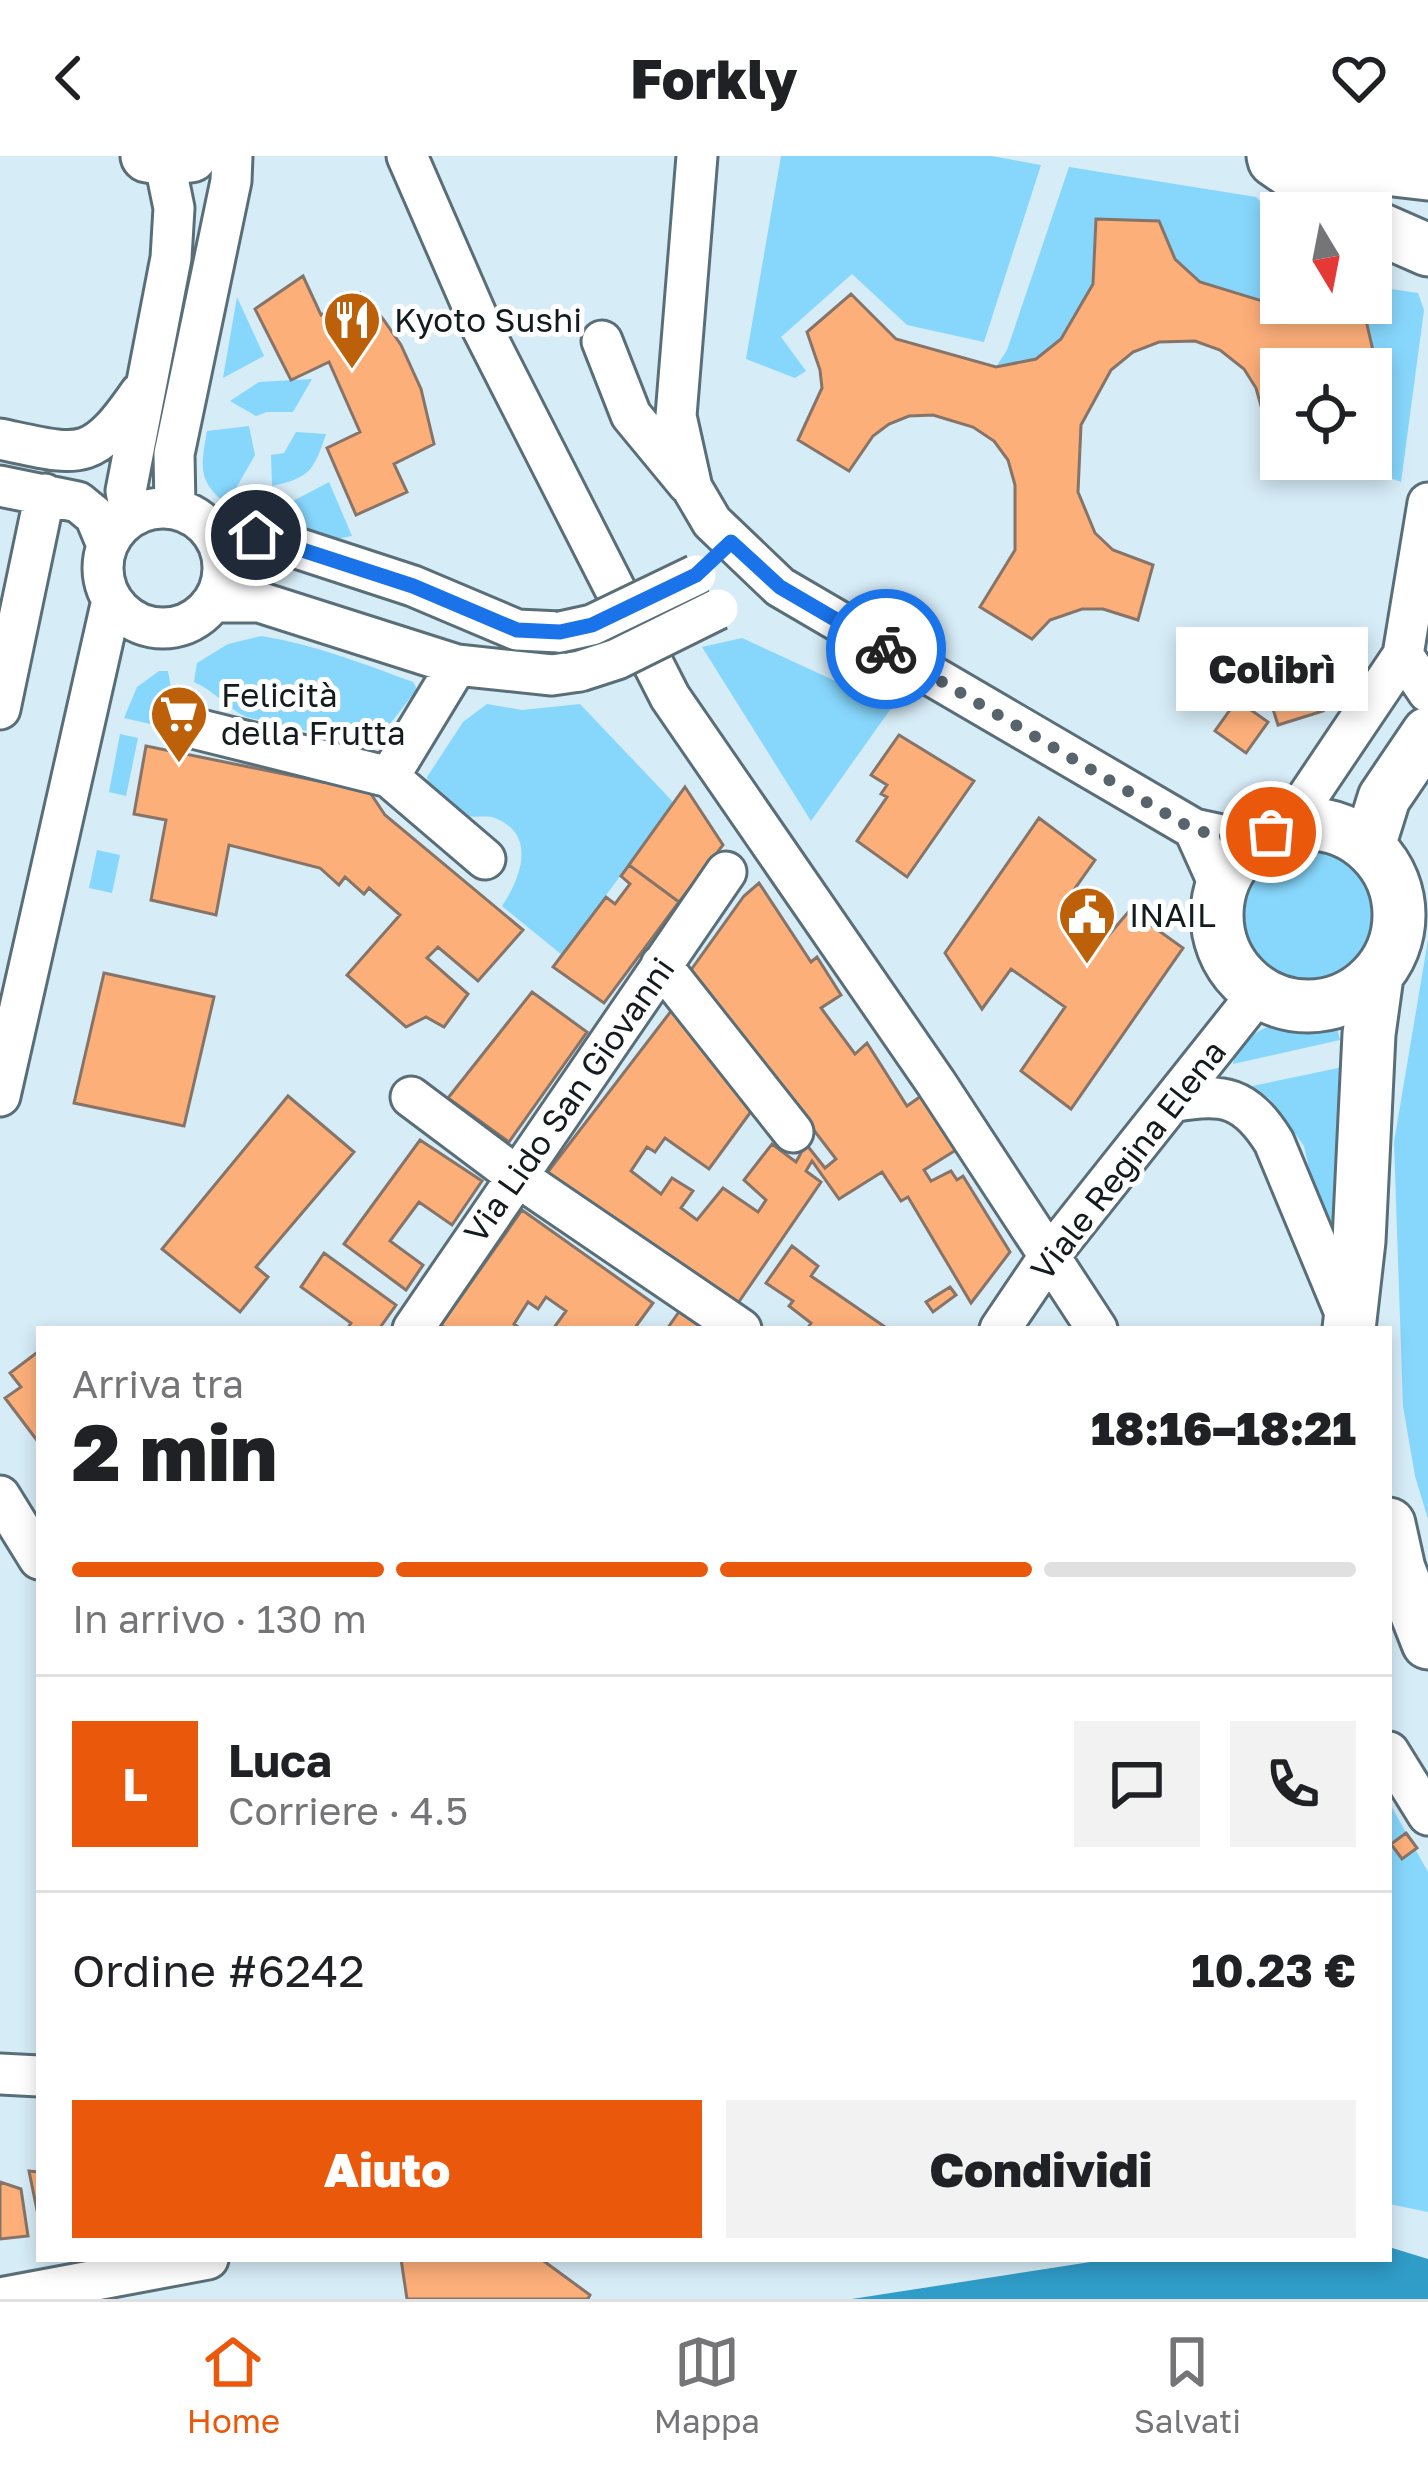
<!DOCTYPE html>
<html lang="it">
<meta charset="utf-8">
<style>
:root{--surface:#fff;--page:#f2f2f2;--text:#202124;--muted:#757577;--line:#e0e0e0;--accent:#ea580c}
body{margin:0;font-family:"Golos Text",sans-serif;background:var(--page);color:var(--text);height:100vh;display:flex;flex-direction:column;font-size:45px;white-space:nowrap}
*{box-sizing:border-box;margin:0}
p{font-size:39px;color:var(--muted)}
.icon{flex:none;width:66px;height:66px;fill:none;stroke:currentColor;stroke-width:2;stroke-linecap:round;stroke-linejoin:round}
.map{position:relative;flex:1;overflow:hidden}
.sheet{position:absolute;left:36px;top:1170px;width:1356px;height:936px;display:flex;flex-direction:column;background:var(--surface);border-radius:0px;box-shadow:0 6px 18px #0003}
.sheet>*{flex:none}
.needle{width:78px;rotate:170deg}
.buttons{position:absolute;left:1260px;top:36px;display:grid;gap:24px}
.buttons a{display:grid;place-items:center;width:132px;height:132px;border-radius:0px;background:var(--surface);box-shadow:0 6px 18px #0003;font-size:60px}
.pin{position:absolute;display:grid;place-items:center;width:102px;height:102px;color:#fff;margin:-51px;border:6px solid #fff;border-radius:50%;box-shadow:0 3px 12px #0007}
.courier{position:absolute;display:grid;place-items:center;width:120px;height:120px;margin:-60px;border:9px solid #1a73e8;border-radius:50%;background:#fff;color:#222;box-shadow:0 3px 15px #0007}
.bubble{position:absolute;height:84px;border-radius:0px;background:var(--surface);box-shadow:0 6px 18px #0003;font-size:39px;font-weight:800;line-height:84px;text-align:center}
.summary em{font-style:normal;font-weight:800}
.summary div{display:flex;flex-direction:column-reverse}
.summary{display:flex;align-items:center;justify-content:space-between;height:204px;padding:0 36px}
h1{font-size:78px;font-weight:800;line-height:90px}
.bar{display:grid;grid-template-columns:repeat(4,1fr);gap:18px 12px;align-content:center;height:144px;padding:0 36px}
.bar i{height:15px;border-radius:9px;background:var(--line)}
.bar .current{background:var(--accent)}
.bar p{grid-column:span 4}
.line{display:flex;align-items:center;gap:30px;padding:0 36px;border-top:3px solid var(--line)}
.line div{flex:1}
.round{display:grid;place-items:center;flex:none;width:126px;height:126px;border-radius:0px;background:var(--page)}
.action{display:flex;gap:24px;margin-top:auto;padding:24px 36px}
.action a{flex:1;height:138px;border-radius:0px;background:var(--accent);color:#fff;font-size:48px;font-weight:800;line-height:138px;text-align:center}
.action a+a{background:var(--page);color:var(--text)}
header{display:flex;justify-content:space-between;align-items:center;height:156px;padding:0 36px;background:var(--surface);font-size:54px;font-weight:800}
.menu{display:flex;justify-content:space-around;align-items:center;height:168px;border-top:3px solid var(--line);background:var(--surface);font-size:33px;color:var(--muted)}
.menu a{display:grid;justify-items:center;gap:6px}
.menu .current{color:var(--accent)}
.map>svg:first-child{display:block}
</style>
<header><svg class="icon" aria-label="back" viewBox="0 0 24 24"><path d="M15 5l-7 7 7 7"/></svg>Forkly<svg class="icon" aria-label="heart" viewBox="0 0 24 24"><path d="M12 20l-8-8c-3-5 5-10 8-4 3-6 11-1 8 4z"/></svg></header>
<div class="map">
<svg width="1428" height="2143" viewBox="0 0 1428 2143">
<rect width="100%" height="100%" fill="#d6ecf7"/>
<path fill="#87d7fd" d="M781 0H991L1041 9 984 186 907 169 852 118 781 181 806 215 795 222 746 203Z
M1069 11 1256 41 1281 67V147H1345L1298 156 1200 126 1175 103 1159 65 1097 63 1093 128 1061 183 1036 203 996 211 1007 194Z
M1371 130 1418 137 1424 154 1401 326 1338 303H1371V213H1347L1373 199 1362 147H1371Z
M237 141 264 200 223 222Z
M312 223 293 256H267L256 260 230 245 259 226Z
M249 270 255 299 227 348C197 326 201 309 207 275Z
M296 276 326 278C314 315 309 322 272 330L271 299 284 297Z
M329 326 352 380 327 385 266 360V349L293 345Z
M261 480C313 488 364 508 413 526L417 533 380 581 364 588 246 561C227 552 215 535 194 526L197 507 228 488Z
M742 482 892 551 811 665 702 491Z
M159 515H168L171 532 159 542 150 568 124 562 137 531Z
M487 548 522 554 580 548 674 647 562 799 502 750C520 723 538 679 495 662 486 659 476 662 467 660 454 657 440 641 429 633L427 621 463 566Z
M120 578 138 582 126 640 109 636Z
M1243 759a65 65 0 1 1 130 0a65 65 0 1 1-130 0Z
M97 694 120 699 112 737 89 732Z
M1428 784V1363L1415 1320 1403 1250 1394 986Z
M1296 863 1336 868 1340 884 1233 908C1239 877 1270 869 1296 863Z
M1343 911 1340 1100 1316 1043 1304 990 1269 942 1243 932Z
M1389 1646 1428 1716V2056L1389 2048Z"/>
<path fill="#309cc8" d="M1389 2091 1428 2103V2143H852L1110 2103H1389Z"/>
<path fill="#fdaf7a" stroke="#867469" stroke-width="3" d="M1096 63 1159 65 1175 103 1200 126 1298 156 1362 147 1374 199 1347 213H1281V294L1262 293 1263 257 1256 232 1244 213 1220 194 1195 185 1159 186 1133 196 1111 214 1081 269 1078 336 1095 377 1113 394 1153 409 1138 464 1103 453H1082L1050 464 1032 483 980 451 1015 394V329L1008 304 994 285 973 271 933 259 909 260 889 268 873 280 849 315 798 284 822 232 820 214 807 176 851 138 896 183 996 211 1036 203 1061 183 1093 128Z
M303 120 321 159 360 137 383 163 401 189 421 233 434 288 394 308 407 336 356 359 327 292 360 276 329 206 291 224 255 153Z
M1314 520 1323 555 1278 569 1267 534Z
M1237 544 1268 566 1246 597 1215 575Z
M899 579 974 625 907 721 857 685 887 641 881 638 887 629 871 619Z
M146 590 323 626 349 627 369 635 385 659 523 774 478 825 438 791 427 802 468 838 444 871 426 861 406 871 347 819 400 759 369 732 364 738 345 721 339 729 320 712 229 689 216 759 151 744 166 664 134 658Z
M685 631 723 689 679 746 629 709Z
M1039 662 1095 704 1064 748 1108 780 1130 754 1183 792 1071 953 1021 915 1065 851 1011 813 982 853 945 797Z
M629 709 679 746 604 847 553 811 606 741 615 748 630 728 621 720Z
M759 727 811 806 817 801 841 839 821 852 855 898 867 887 907 950 921 940 964 989 924 1014 931 1025 951 1015 957 1024 963 1020 1010 1096 971 1147 908 1041 901 1045 882 1016 839 1043 812 1005 806 1015 821 1026 736 1150 547 1017 678 846 758 946 709 1013 665 982 655 996 647 991 631 1015 661 1038 672 1022 693 1035 681 1052 697 1064 723 1032 758 1056 766 1044 744 1024 772 988 796 1006 806 988 825 1012 836 1003 691 814 744 740Z
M104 817 214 841 184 970 74 947Z
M532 836 587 876 509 986 448 942Z
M288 940 354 996 256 1111 268 1121 240 1156 162 1093Z
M420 984 482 1025 452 1069 419 1046 390 1085 423 1109 406 1134 344 1088Z
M522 1054 653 1147 634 1173H553L566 1155 546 1141 538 1153 528 1146 514 1168 521 1173H446L441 1169Z
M792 1090 818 1110 811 1120 888 1173H807L811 1167 789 1150 793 1145 766 1127Z
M324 1097 396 1149 379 1173H347L351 1167 301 1131Z
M950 1131 956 1139 933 1156 926 1146Z
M681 1153 710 1173H667Z
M39 1195V1287L5 1242 21 1231 10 1217Z
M1406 1677 1417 1692 1402 1703 1391 1688Z
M29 2015 39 2016V2064Z
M0 2026 21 2033 28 2080 0 2083Z
M401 2103H541L590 2139 588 2143H407Z"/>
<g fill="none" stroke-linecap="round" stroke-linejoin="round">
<defs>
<path id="minor" d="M407 0 482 172 670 541 936 927 1097 1173
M697 0 676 260 692 332 712 366 780 431 1194 673 1254 686
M602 185 631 259 688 328
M0 283C80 300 91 308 140 237
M0 330 78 346 95 360 107 389
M103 412a60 60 0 1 1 120 0a60 60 0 1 1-120 0Z
M175 352 174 298 231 25 232 0
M131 360 126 335 171 102 174 52 164 3
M217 383 257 379 413 430 517 474 560 476
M214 446H259L457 509 552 519 580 515
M1403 499 1428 536
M0 553 45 338
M189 571 389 621 485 703
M389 621 457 509
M1294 661 1403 499 1428 347
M1194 673 1221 733
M661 809 793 976
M0 940 112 444
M411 941 515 1019 741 1173
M1173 946C1223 936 1246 941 1274 986L1348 1164
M413 1173 726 716
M1000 1173 1050 1099 1259 836
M0 1340 39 1403
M1389 1596 1428 1659
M0 1918 39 1920
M0 2142 208 2103"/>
<path id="major" d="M147 0 164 3 191 0
M1273 0 1428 18
M1274 4 1350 57
M1371 69 1428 94
M1217 759a91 91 0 1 1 182 0a91 91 0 1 1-182 0Z
M1369 690 1384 642 1428 577
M1349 1173 1359 1085 1369 878 1377 820
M1389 1368 1399 1413 1428 1487"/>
</defs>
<use href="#minor" stroke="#5a6e77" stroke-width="45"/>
<use href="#major" stroke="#5a6e77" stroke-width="57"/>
<use href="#minor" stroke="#fff" stroke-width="39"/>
<use href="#major" stroke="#fff" stroke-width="51"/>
<defs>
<path id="minor-bridge" d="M560 476 592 469 696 419
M580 515 617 503 718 453"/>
</defs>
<use href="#minor-bridge" stroke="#5a6e77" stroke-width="45" stroke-linecap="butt"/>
<use href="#minor-bridge" stroke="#fff" stroke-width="39"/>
</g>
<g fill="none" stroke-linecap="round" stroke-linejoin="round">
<path stroke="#58646b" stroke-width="12" stroke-dasharray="0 21.6" d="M886 493 1194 674 1254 686 1271 676"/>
<path stroke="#1a73e8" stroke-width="15" d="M256 379 413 430 517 474 560 476 592 469 696 419 731 386 780 431 886 493"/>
</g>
<defs>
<symbol id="restaurant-pin" viewBox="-11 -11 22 30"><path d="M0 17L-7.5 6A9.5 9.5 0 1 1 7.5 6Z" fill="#bc6109" stroke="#fff"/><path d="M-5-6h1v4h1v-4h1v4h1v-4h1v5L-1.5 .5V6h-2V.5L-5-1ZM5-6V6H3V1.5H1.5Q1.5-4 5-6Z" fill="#fff"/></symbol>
<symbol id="supermarket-pin" viewBox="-11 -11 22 30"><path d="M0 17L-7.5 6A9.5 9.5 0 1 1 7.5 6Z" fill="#bc6109" stroke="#fff"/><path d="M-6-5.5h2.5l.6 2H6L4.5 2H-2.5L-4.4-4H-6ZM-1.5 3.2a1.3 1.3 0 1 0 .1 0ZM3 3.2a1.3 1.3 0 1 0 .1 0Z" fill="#fff"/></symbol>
<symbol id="civic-pin" viewBox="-11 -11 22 30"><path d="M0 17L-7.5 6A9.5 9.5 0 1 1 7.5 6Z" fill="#bc6109" stroke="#fff"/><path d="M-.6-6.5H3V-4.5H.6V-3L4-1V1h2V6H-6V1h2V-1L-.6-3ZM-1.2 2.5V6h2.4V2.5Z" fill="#fff"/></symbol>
</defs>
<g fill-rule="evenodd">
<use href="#restaurant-pin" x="319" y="131" width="66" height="90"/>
<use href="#supermarket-pin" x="146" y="525" width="66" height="90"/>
<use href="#civic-pin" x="1054" y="726" width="66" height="90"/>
</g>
<g text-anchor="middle" stroke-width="10" stroke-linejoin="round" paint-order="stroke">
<g font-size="33" fill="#141b1f" stroke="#fff" text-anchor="start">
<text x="394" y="176">Kyoto Sushi</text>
<text x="221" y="551">Felicità<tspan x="221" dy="38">della Frutta</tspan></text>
<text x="1129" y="771">INAIL</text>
</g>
<g font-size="33" fill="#141b1f" stroke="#fff">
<text transform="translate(569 944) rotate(-55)" y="12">Via Lido San Giovanni</text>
<text transform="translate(1128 1004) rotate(-52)" y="12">Viale Regina Elena</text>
</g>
</g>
</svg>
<div class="buttons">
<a><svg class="needle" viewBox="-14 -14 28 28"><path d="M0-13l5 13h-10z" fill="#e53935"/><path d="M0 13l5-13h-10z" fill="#757577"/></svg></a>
<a><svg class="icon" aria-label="locate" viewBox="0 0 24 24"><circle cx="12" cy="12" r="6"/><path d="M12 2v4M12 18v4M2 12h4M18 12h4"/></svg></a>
</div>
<div class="pin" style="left:1271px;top:676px;background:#ea580c"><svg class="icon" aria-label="bag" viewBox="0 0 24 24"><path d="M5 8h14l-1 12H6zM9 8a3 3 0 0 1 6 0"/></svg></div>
<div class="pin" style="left:256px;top:379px;background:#1f2937"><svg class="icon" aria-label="home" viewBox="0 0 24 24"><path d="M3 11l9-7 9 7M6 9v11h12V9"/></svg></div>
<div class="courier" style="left:886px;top:493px"><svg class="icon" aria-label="bike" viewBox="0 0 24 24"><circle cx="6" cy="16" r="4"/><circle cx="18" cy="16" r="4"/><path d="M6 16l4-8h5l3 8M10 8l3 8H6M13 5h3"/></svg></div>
<div class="bubble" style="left:1176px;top:471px;width:192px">Colibrì</div>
<section class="sheet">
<div class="summary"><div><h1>2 min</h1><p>Arriva tra</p></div><em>18:16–18:21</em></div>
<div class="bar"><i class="current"></i><i class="current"></i><i class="current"></i><i></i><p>In arrivo · 130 m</p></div>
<div class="line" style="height:216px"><b class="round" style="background:var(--accent);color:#fff">L</b><div><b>Luca</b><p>Corriere · 4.5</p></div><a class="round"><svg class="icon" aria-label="chat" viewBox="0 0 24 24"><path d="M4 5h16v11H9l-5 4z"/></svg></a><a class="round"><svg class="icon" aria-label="phone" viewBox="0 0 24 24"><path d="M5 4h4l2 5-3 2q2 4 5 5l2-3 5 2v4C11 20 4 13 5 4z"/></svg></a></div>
<div class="line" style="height:156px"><div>Ordine #6242</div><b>10.23 €</b></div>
<div class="action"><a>Aiuto</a><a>Condividi</a></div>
</section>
</div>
<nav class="menu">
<a class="current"><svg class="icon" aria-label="home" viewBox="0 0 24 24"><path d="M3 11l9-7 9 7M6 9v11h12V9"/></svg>Home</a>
<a><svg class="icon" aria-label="map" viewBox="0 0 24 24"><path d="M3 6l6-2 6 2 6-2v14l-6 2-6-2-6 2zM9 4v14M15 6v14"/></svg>Mappa</a>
<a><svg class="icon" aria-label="saved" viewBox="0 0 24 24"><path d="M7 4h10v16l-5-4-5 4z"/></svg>Salvati</a>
</nav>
